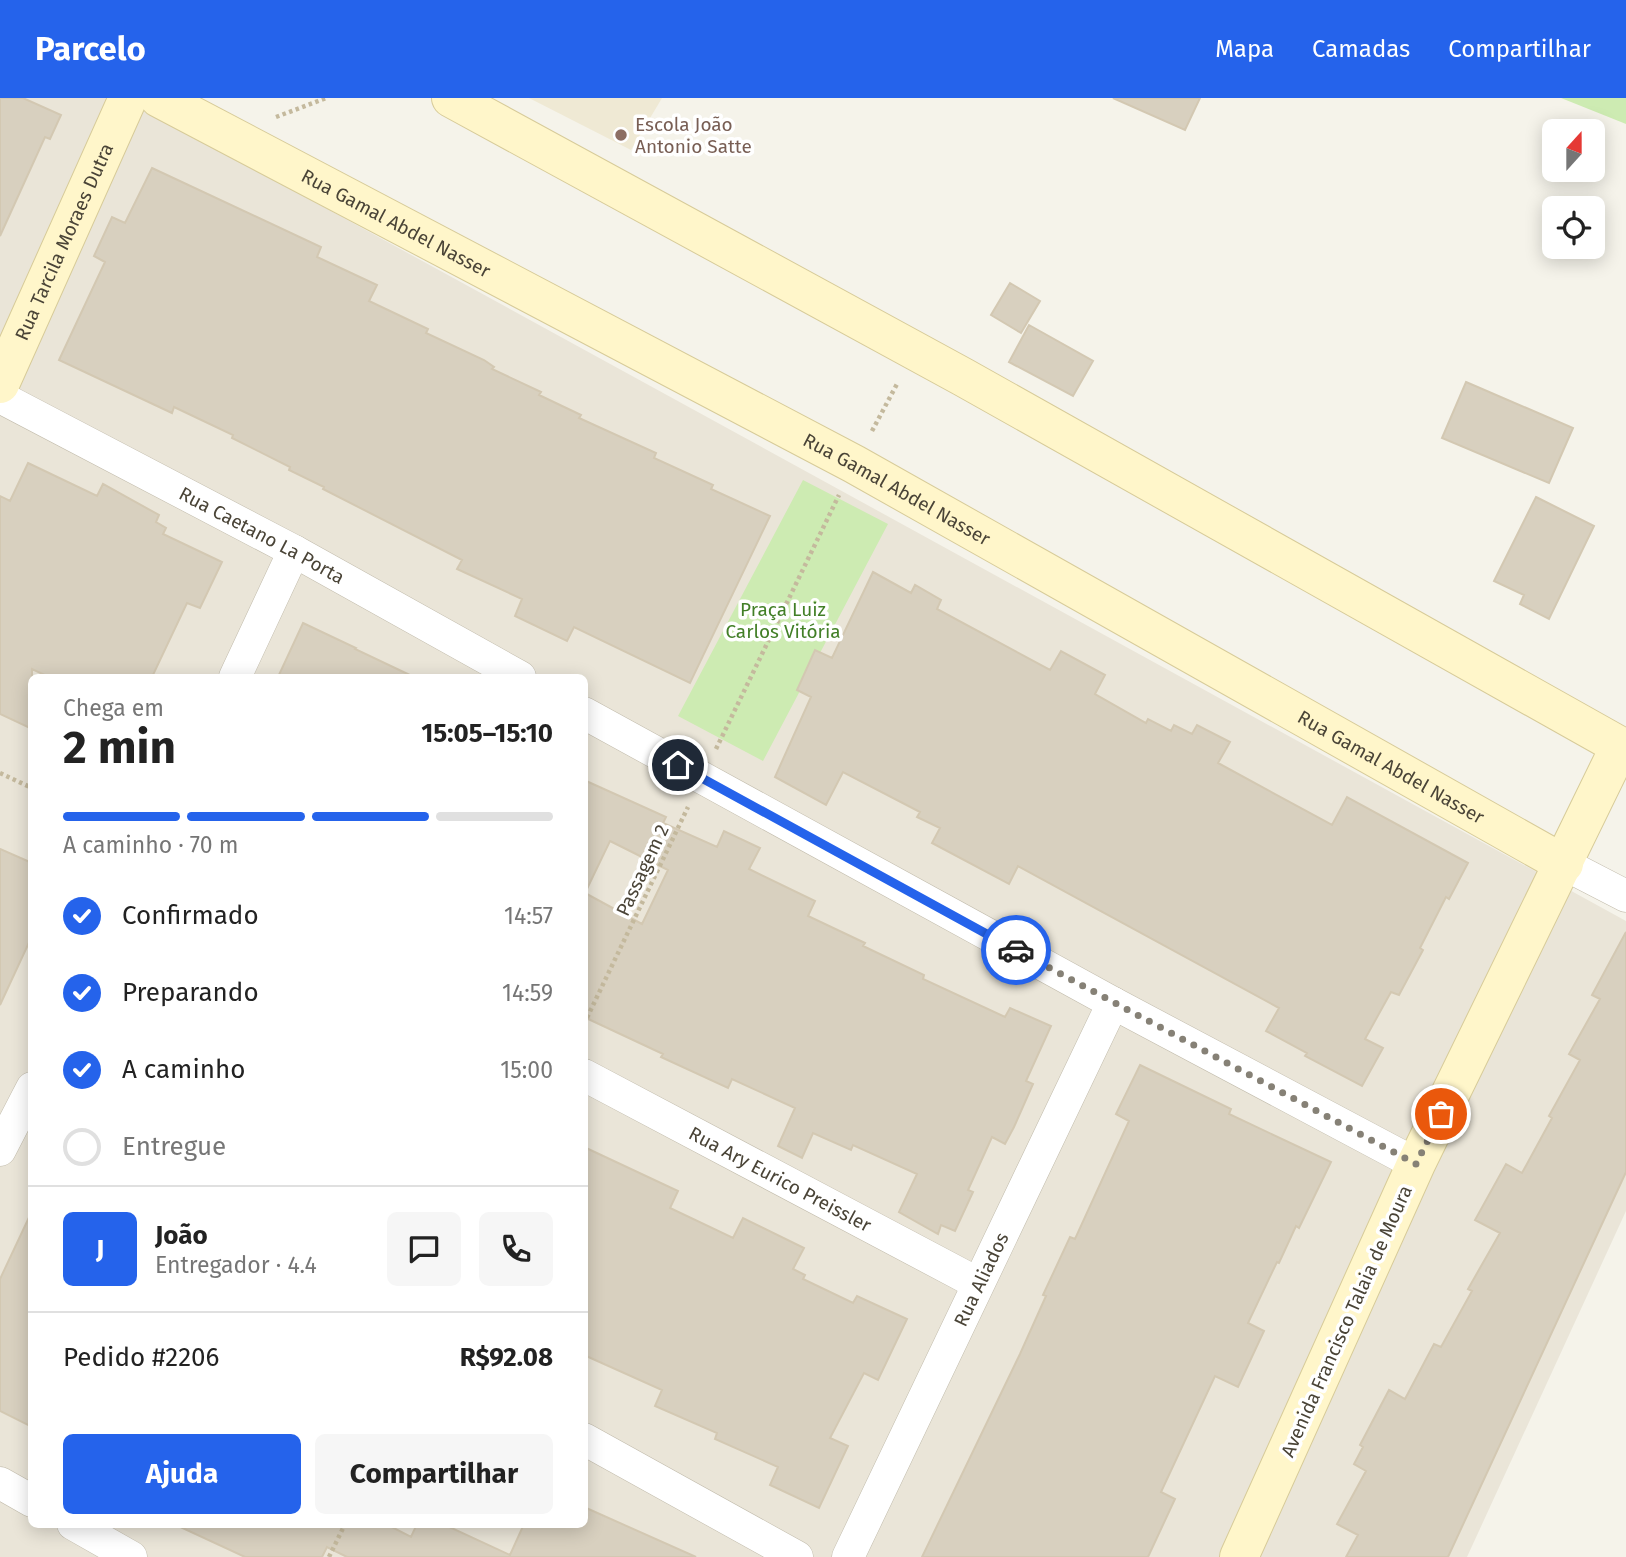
<!DOCTYPE html>
<html lang="pt">
<meta charset="utf-8">
<style>
:root{--surface:#fff;--page:#f6f6f6;--text:#222;--muted:#767676;--line:#e0e0e0;--accent:#2563eb}
body{margin:0;font-family:"Fira Sans",sans-serif;background:var(--page);color:var(--text);height:100vh;display:flex;flex-direction:column;font-size:26px;white-space:nowrap}
*{box-sizing:border-box;margin:0}
p{font-size:23px;color:var(--muted)}
.icon{flex:none;width:38px;height:38px;fill:none;stroke:currentColor;stroke-width:2;stroke-linecap:round;stroke-linejoin:round}
.map{position:relative;flex:1;overflow:hidden}
.details{position:absolute;left:28px;top:576px;width:560px;height:854px;display:flex;flex-direction:column;background:var(--surface);border-radius:10px;box-shadow:0 4px 18px #0003}
.details>*{flex:none}
.needle{width:46px;rotate:21deg}
.fabs{position:absolute;left:1542px;top:21px;display:grid;gap:14px}
.fabs a{display:grid;place-items:center;width:63px;height:63px;border-radius:10px;background:var(--surface);box-shadow:0 4px 18px #0003;font-size:35px}
.pin{position:absolute;display:grid;place-items:center;width:60px;height:60px;color:#fff;margin:-30px;border:4px solid #fff;border-radius:50%;box-shadow:0 2px 7px #0007}
.courier{position:absolute;display:grid;place-items:center;width:70px;height:70px;margin:-35px;border:5px solid #2563eb;border-radius:50%;background:#fff;color:#222;box-shadow:0 2px 9px #0007}
.summary em{font-style:normal;font-weight:700}
.summary div{display:flex;flex-direction:column-reverse}
.summary{display:flex;align-items:center;justify-content:space-between;height:119px;padding:0 35px}
h1{font-size:46px;font-weight:700;line-height:52px}
.bar{display:grid;grid-template-columns:repeat(4,1fr);gap:10px 7px;align-content:center;height:84px;padding:0 35px}
.bar i{height:9px;border-radius:5px;background:var(--line)}
.bar .on{background:var(--accent)}
.bar p{grid-column:span 4}
.line{display:flex;align-items:center;gap:18px;padding:0 35px;border-top:2px solid var(--line)}
.line div{flex:1}
.round{display:grid;place-items:center;flex:none;width:74px;height:74px;border-radius:10px;background:var(--page)}
ol{padding:0 35px;list-style:none}
li{display:flex;align-items:center;gap:21px;height:77px}
li p{margin-inline-start:auto}
li .icon{padding:7px;border-radius:50%;background:var(--accent);color:#fff;stroke-width:4}
li:last-child{color:var(--muted)}
li i{width:38px;height:38px;border:4px solid var(--line);border-radius:50%}
.button{display:flex;gap:14px;margin-top:auto;padding:14px 35px}
.button a{flex:1;height:80px;border-radius:10px;background:var(--accent);color:#fff;font-size:28px;font-weight:700;line-height:80px;text-align:center}
.button a+a{background:var(--page);color:var(--text)}
header{display:flex;align-items:center;gap:42px;box-sizing:border-box;height:98px;padding:0 35px;background:var(--accent);color:#fff}
header strong{font-size:33px}
nav{display:flex;gap:38px;margin-inline-start:auto;font-size:24px}
.map>svg:first-child{display:block}
</style>
<header>
<strong>Parcelo</strong>
<nav><a>Mapa</a><a>Camadas</a><a>Compartilhar</a></nav>
</header>
<div class="map">
<svg width="1626" height="1459" viewBox="0 0 1626 1459">
<rect width="100%" height="100%" fill="#f5f3ea"/>
<path fill="#eae5d8" fill-rule="evenodd" d="M0 0H125L1626 823V1113L1467 1459H0ZM32 579H584V1426H32Z"/>
<path fill="#efe9d4" d="M529 0H662L631 52Z"/>
<path fill="#cdebb2" d="M1561 0H1626V26Z
M803 382 888 426 763 663 678 618Z"/>
<path fill="#d8d0bf" stroke="#d3c8b2" stroke-width="2" fill-rule="evenodd" d="M0 0H23L61 17 50 41 45 39 0 138Z
M1113 0H1200L1185 32Z
M152 70 321 149 317 159 377 187 369 203 428 231 426 235 484 262 494 269 492 271 541 294 539 297 581 317 579 320 656 355 654 360 713 387 711 391 770 418 690 585 574 529 567 543 515 518 522 501 457 471 462 462 323 391 324 389 289 372 290 369 232 340 233 337 174 309 172 315 59 262 105 164 94 158 112 119 125 125Z
M1010 185 1040 203 1021 235 991 217Z
M1029 227 1093 263 1073 298 1009 264Z
M1466 284 1573 330 1549 385 1442 340Z
M28 365 97 398 103 386 159 417 156 424 166 430 163 436 222 464 200 510 187 505 152 579H49L32 571V631L0 616V398L10 403Z
M1536 399 1594 428 1549 521 1520 506 1524 497 1494 483Z
M873 474 911 495 915 487 941 502 937 511 1050 572 1061 553 1105 577 1095 596 1146 625 1148 621 1171 633 1174 627 1192 636 1197 627 1230 644 1218 665 1332 727 1347 699 1468 765 1449 801 1446 799 1420 850 1423 852 1399 897 1391 894 1365 941 1383 950 1362 988 1305 958 1307 955 1266 933 1279 910 1018 768 1009 786 932 745 940 730 917 719 920 714 843 674 826 707 775 679 811 599 797 592 815 552 832 560Z
M303 525 356 550 355 551 414 579H278Z
M584 682 666 719 663 725 717 749 724 733 760 750 749 771 815 803 808 818 865 845 863 848 924 877 923 881 1005 919 1010 910 1051 928 1026 983 1033 986 1014 1029 1005 1046 992 1039 968 1092 973 1094 955 1133 941 1127 938 1136 899 1114 917 1076 853 1047 851 1052 813 1035 802 1060 778 1048 795 1010 732 981 728 990 661 959 663 956 584 919ZM610 743 668 772 642 826 585 795Z
M0 751 32 765V838L0 907Z
M1626 834V1074L1448 1459H1346L1358 1437 1337 1426 1366 1373 1354 1366 1363 1349 1360 1347 1389 1292 1405 1301 1434 1246 1441 1249 1472 1193 1468 1191 1500 1135 1475 1122 1506 1066 1522 1075 1552 1020 1549 1018 1580 962 1569 956 1600 901 1592 897Z
M1140 967 1231 1011 1229 1016 1331 1064 1299 1130 1296 1128 1279 1165 1277 1164 1248 1225 1264 1233 1238 1289 1215 1278 1161 1394 1175 1401 1148 1459H922L1020 1256 1046 1198 1043 1197 1070 1139 1075 1141 1129 1023 1116 1016Z
M584 1049 678 1093 670 1110 733 1140 743 1120 804 1150 793 1171 805 1177 803 1181 853 1205 857 1198 907 1221 878 1282 864 1275 830 1340 848 1348 819 1410 770 1387 778 1369 715 1341 717 1335 655 1308 662 1292 584 1257Z
M32 1113V1329L0 1313V1181Z
M584 1409 696 1459H347L327 1449 322 1459H245L174 1426H386L411 1439 417 1426H443L510 1457 524 1426H584Z"/>
<g fill="none" stroke-linecap="round" stroke-linejoin="round">
<defs>
<g id="street">
<path id="s1" d="M0 299 294 453 520 579"/>
<path d="M235 579 294 453"/>
<path d="M584 615 1113 905 1416 1066"/>
<path d="M1564 766 1626 798"/>
<path id="s2" d="M584 977 977 1185"/>
<path d="M0 1052 32 990"/>
<path d="M584 1341 797 1459"/>
<path d="M0 1385 32 1403"/>
<path d="M73 1426 131 1459"/>
<path id="s3" d="M848 1459 1113 905"/>
</g>
<g id="secondary">
<path id="s4" d="M159 0 854 366 1564 766"/>
<path d="M451 0 963 279 1620 648 1416 1066 1239 1459"/>
<path id="s5" d="M0 286 128 0"/>
</g>
</defs>
<use href="#street" stroke="#c2bcac" stroke-width="33"/>
<use href="#secondary" stroke="#d7cb99" stroke-width="40"/>
<path stroke="#c4b99d" stroke-width="4.5" stroke-dasharray="3.5 3.5" stroke-linecap="butt" d="M276 19 326 0
M872 333 897 286
M716 651 839 397
M0 675 32 690
M584 926 688 709
M329 1459 345 1426"/>
<use href="#street" stroke="#fff" stroke-width="32"/>
<use href="#secondary" stroke="#fff6ca" stroke-width="38"/>
</g>
<g fill="none" stroke-linecap="round" stroke-linejoin="round">
<path stroke="#868176" stroke-width="7" stroke-dasharray="0 12.6" d="M1016 852 1416 1066 1441 1016"/>
<path stroke="#2563eb" stroke-width="9" d="M678 667 1016 852"/>
</g>
<circle fill="#8d6e63" stroke="#fff" stroke-width="2.5" cx="621" cy="37" r="7"/>
<g text-anchor="middle" stroke-width="7" stroke-linejoin="round" paint-order="stroke">
<g font-size="19" fill="#785e54" stroke="#fff" text-anchor="start">
<text x="635" y="33">Escola João<tspan x="635" dy="22">Antonio Satte</tspan></text>
</g>
<g font-size="19" fill="#4a4437" stroke="#fff">
<text dy="7" stroke="none"><textPath href="#s4" startOffset="268">Rua Gamal Abdel Nasser</textPath></text>
<text dy="7" stroke="none"><textPath href="#s5" startOffset="156">Rua Tarcila Moraes Dutra</textPath></text>
<text dy="7" stroke="none"><textPath href="#s4" startOffset="835">Rua Gamal Abdel Nasser</textPath></text>
<text dy="7" stroke="none"><textPath href="#s1" startOffset="296">Rua Caetano La Porta</textPath></text>
<text dy="7" stroke="none"><textPath href="#s4" startOffset="1402">Rua Gamal Abdel Nasser</textPath></text>
<text transform="translate(642 772) rotate(-65)" y="7">Passagem 2</text>
<text dy="7" stroke="none"><textPath href="#s2" startOffset="222">Rua Ary Eurico Preissler</textPath></text>
<text dy="7" stroke="none"><textPath href="#s3" startOffset="308">Rua Aliados</textPath></text>
<text transform="translate(1346 1223) rotate(-66)" y="7">Avenida Francisco Talaia de Moura</text>
</g>
<g font-size="19" fill="#427f27" stroke="#fff">
<text x="783" y="518">Praça Luiz<tspan x="783" dy="22">Carlos Vitória</tspan></text>
</g>
</g>
</svg>
<div class="fabs">
<a><svg class="needle" viewBox="-14 -14 28 28"><path d="M0-13l5 13h-10z" fill="#e53935"/><path d="M0 13l5-13h-10z" fill="#767676"/></svg></a>
<a><svg class="icon" aria-label="locate" viewBox="0 0 24 24"><circle cx="12" cy="12" r="6"/><path d="M12 2v4M12 18v4M2 12h4M18 12h4"/></svg></a>
</div>
<div class="pin" style="left:1441px;top:1016px;background:#ea580c"><svg class="icon" aria-label="bag" viewBox="0 0 24 24"><path d="M5 8h14l-1 12H6zM9 8a3 3 0 0 1 6 0"/></svg></div>
<div class="pin" style="left:678px;top:667px;background:#1f2937"><svg class="icon" aria-label="home" viewBox="0 0 24 24"><path d="M3 11l9-7 9 7M6 9v11h12V9"/></svg></div>
<div class="courier" style="left:1016px;top:852px"><svg class="icon" aria-label="car" viewBox="0 0 24 24"><path d="M5 17H2v-5l4-1 3-4h7l3 4 3 1v5h-3M9 17h6M6 11h13"/><circle cx="7" cy="17" r="2"/><circle cx="17" cy="17" r="2"/></svg></div>
<section class="details">
<div class="summary"><div><h1>2 min</h1><p>Chega em</p></div><em>15:05–15:10</em></div>
<div class="bar"><i class="on"></i><i class="on"></i><i class="on"></i><i></i><p>A caminho · 70 m</p></div>
<ol>
<li><svg class="icon" aria-label="check" viewBox="0 0 24 24"><path d="M5 12l5 5 9-10"/></svg>Confirmado<p>14:57</p></li>
<li><svg class="icon" aria-label="check" viewBox="0 0 24 24"><path d="M5 12l5 5 9-10"/></svg>Preparando<p>14:59</p></li>
<li><svg class="icon" aria-label="check" viewBox="0 0 24 24"><path d="M5 12l5 5 9-10"/></svg>A caminho<p>15:00</p></li>
<li><i></i>Entregue</li>
</ol>
<div class="line" style="height:126px"><b class="round" style="background:var(--accent);color:#fff">J</b><div><b>João</b><p>Entregador · 4.4</p></div><a class="round"><svg class="icon" aria-label="chat" viewBox="0 0 24 24"><path d="M4 5h16v11H9l-5 4z"/></svg></a><a class="round"><svg class="icon" aria-label="phone" viewBox="0 0 24 24"><path d="M5 4h4l2 5-3 2q2 4 5 5l2-3 5 2v4C11 20 4 13 5 4z"/></svg></a></div>
<div class="line" style="height:91px"><div>Pedido #2206</div><b>R$92.08</b></div>
<div class="button"><a>Ajuda</a><a>Compartilhar</a></div>
</section>
</div>
